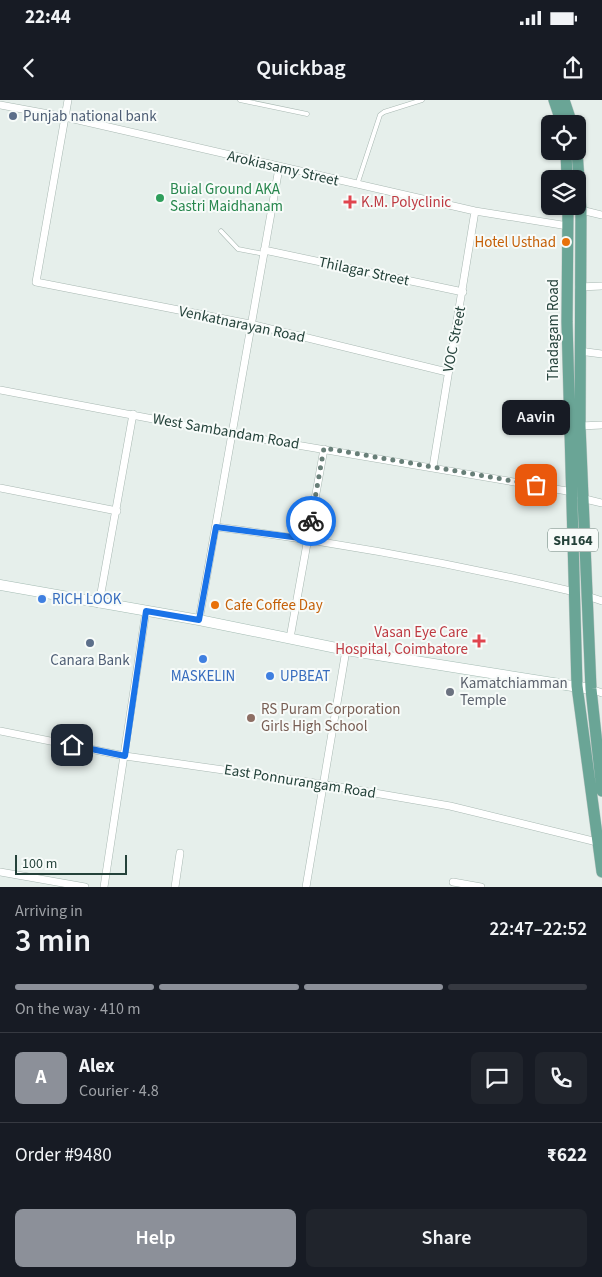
<!DOCTYPE html>
<meta charset="utf-8">
<style>
:root{--surface:#171b24;--page:#20242c;--text:#f1f3f6;--muted:#9ea1a6;--line:#363941;--accent:#8c9099}
body{margin:0;font-family:"Source Sans 3",sans-serif;background:var(--page);color:var(--text);height:100vh;display:flex;flex-direction:column;font-size:19px;white-space:nowrap}
*{box-sizing:border-box;margin:0}
p{font-size:16px;color:var(--muted)}
.icon{flex:none;width:28px;height:28px;fill:none;stroke:currentColor;stroke-width:2;stroke-linecap:round;stroke-linejoin:round}
.map{position:relative;height:787px;overflow:hidden}
.sheet{display:flex;flex-direction:column;background:var(--surface);flex:1}
.sheet>*{flex:none}
.controls{position:absolute;left:541px;top:15px;display:grid;gap:10px}
.controls a{display:grid;place-items:center;width:45px;height:45px;border-radius:8px;background:var(--surface);box-shadow:0 1px 4px #0004;font-size:25px}
.scale{position:absolute;left:15px;bottom:12px;width:112px;box-sizing:border-box;padding-left:5px;border:2px solid #24423a;border-top:0;font-size:14px;line-height:18px;white-space:nowrap;color:#24423a;-webkit-text-stroke:4px #f7fbf9;paint-order:stroke}
.pin{position:absolute;display:grid;place-items:center;width:42px;height:42px;color:#fff;margin:-21px;border-radius:10px;box-shadow:0 2px 8px #0006}
.courier{position:absolute;display:grid;place-items:center;width:50px;height:50px;margin:-25px;border:4px solid #1a73e8;border-radius:50%;background:#fff;color:#222;box-shadow:0 1px 6px #0007}
.bubble{position:absolute;height:35px;border-radius:8px;background:var(--surface);box-shadow:0 1px 4px #0004;font-size:16px;font-weight:600;line-height:35px;text-align:center}
.summary em{font-style:normal;font-weight:600}
.summary div{display:flex;flex-direction:column-reverse}
.summary{display:flex;align-items:center;justify-content:space-between;height:85px;padding:0 15px}
h1{font-size:32px;font-weight:600;line-height:38px}
.bar{display:grid;grid-template-columns:repeat(4,1fr);gap:8px 5px;align-content:center;height:60px;padding:0 15px}
.bar i{height:6px;border-radius:4px;background:var(--line)}
.bar .selected{background:var(--accent)}
.bar p{grid-column:span 4}
.line{display:flex;align-items:center;gap:12px;padding:0 15px;border-top:1px solid var(--line)}
.line div{flex:1}
.round{display:grid;place-items:center;flex:none;width:52px;height:52px;border-radius:8px;background:var(--page)}
.button{display:flex;gap:10px;margin-top:auto;padding:10px 15px}
.button a{flex:1;height:58px;border-radius:8px;background:var(--accent);color:#fff;font-size:20px;font-weight:600;line-height:58px;text-align:center}
.button a+a{background:var(--page);color:var(--text)}
.status{display:flex;justify-content:space-between;align-items:center;height:35px;padding:0 25px;background:var(--surface);direction:ltr}
.status svg{height:14px;fill:currentColor}
header{display:flex;justify-content:space-between;align-items:center;height:65px;padding:0 15px;background:var(--surface);font-size:22px;font-weight:600}
.map>svg:first-child{display:block}
</style>
<div class="status"><b>22:44</b><svg viewBox="0 0 49 12"><path d="M0 12V9h3v3zM5 12V6h3v6zM10 12V3h3v9zM15 12V0h3v12zM26 1h20v11H26zM47 4h2v5h-2z"/></svg></div>
<header><svg class="icon" aria-label="back" viewBox="0 0 24 24"><path d="M15 5l-7 7 7 7"/></svg>Quickbag<svg class="icon" aria-label="share" viewBox="0 0 24 24"><path d="M12 15V3M7 8l5-5 5 5M5 13v7h14v-7"/></svg></header>
<div class="map">
<svg width="602" height="787" viewBox="0 0 602 787">
<rect width="100%" height="100%" fill="#e6efeb"/>
<g fill="none" stroke-linecap="round" stroke-linejoin="round">
<defs>
<path id="lane" d="M240 0 307 14
M357 85 380 15 384 12 422 0
M221 131 238 149 264 154"/>
<path id="street" d="M68 0 36 182 250 224 447 272
M0 5 65 17 475 111 568 126
M581 110 602 115
M264 150 463 192
M579 187 602 186
M579 251 602 254
M0 290 232 334 573 392
M580 326 602 325
M433 367 475 111
M0 388 117 411
M581 398 602 403
M216 427C337 442 456 464 575 492
M587 496 602 501
M99 504 133 314
M199 520 279 68
M290 538 324 349
M591 589 602 593
M0 631 125 656 322 684 450 706 597 742
M0 772 85 787
M453 782 481 787
M104 787 146 511
M175 787 180 753
M306 787 346 550"/>
<path id="secondary" d="M0 485 199 520 346 550 591 589"/>
<path id="primary" d="M554 0 562 24
M564 0 572 24
M566 51 567 79
M577 51 581 110 580 326 591 589 602 691
M568 106 567 222 577 586 602 772"/>
</defs>
<use href="#lane" stroke="#a8b8b2" stroke-width="5"/>
<use href="#street" stroke="#a8b8b2" stroke-width="8"/>
<use href="#secondary" stroke="#a4bbb3" stroke-width="11"/>
<use href="#primary" stroke="#c2cac8" stroke-width="12"/>
<use href="#lane" stroke="#fff" stroke-width="4"/>
<use href="#street" stroke="#fff" stroke-width="7"/>
<use href="#secondary" stroke="#fff" stroke-width="10"/>
<use href="#primary" stroke="#6aa596" stroke-width="11"/>
</g>
<g fill="none" stroke-linecap="round" stroke-linejoin="round">
<path stroke="#687f78" stroke-width="5" stroke-dasharray="0 9" d="M311 421 324 348 536 385"/>
<path stroke="#1a73e8" stroke-width="6" d="M72 645 125 656 146 511 199 520 216 427 308 439 311 421"/>
</g>
<g fill="#5c6f8a" stroke="#f7fbf9" stroke-width="2">
<circle cx="13" cy="16" r="5"/>
<circle cx="90" cy="543" r="5"/>
</g>
<circle fill="#2e9e5b" stroke="#f7fbf9" stroke-width="2" cx="160" cy="98" r="5"/>
<g fill="#e0444e" stroke="#f7fbf9" stroke-width="2">
<path d="M347.5 94.5h5v5h5v5h-5v5h-5v-5h-5v-5h5z"/>
<path d="M476.5 533.5h5v5h5v5h-5v5h-5v-5h-5v-5h5z"/>
</g>
<g fill="#e8710a" stroke="#f7fbf9" stroke-width="2">
<circle cx="566" cy="142" r="5"/>
<circle cx="215" cy="505" r="5"/>
</g>
<g fill="#3f7fe0" stroke="#f7fbf9" stroke-width="2">
<circle cx="42" cy="499" r="5"/>
<circle cx="203" cy="559" r="5"/>
<circle cx="270" cy="576" r="5"/>
</g>
<circle fill="#6b7280" stroke="#f7fbf9" stroke-width="2" cx="450" cy="592" r="5"/>
<circle fill="#8d6e63" stroke="#f7fbf9" stroke-width="2" cx="251" cy="618" r="5"/>
<g text-anchor="middle" stroke-width="4" stroke-linejoin="round" paint-order="stroke">
<rect fill="#f7fbf9" stroke="#637a73" stroke-width="1" x="548" y="428.5" width="50" height="23" rx="4"/>
<g font-size="14" font-weight="bold" fill="#24423a">
<text x="573" y="445">SH164</text>
</g>
<g font-size="15" fill="#4e5e75" stroke="#f7fbf9" text-anchor="start">
<text x="23" y="21">Punjab national bank</text>
<text x="90" y="565" text-anchor="middle">Canara Bank</text>
</g>
<g font-size="15" fill="#24423a" stroke="#f7fbf9">
<text transform="translate(283 68) rotate(13)" y="5">Arokiasamy Street</text>
<text transform="translate(364 171) rotate(12)" y="5">Thilagar Street</text>
<text transform="translate(242 224) rotate(12)" y="5">Venkatnarayan Road</text>
<text transform="translate(553 230) rotate(-90)" y="5">Thadagam Road</text>
<text transform="translate(454 239) rotate(-79)" y="5">VOC Street</text>
<text transform="translate(226 331) rotate(10)" y="5">West Sambandam Road</text>
<text transform="translate(300 681) rotate(9)" y="5">East Ponnurangam Road</text>
</g>
<g font-size="15" fill="#27864d" stroke="#f7fbf9" text-anchor="start">
<text x="170" y="94">Buial Ground AKA<tspan x="170" dy="17">Sastri Maidhanam</tspan></text>
</g>
<g font-size="15" fill="#be3a42" stroke="#f7fbf9" text-anchor="start">
<text x="361" y="107">K.M. Polyclinic</text>
<text x="468" y="537" text-anchor="end">Vasan Eye Care<tspan x="468" dy="17">Hospital, Coimbatore</tspan></text>
</g>
<g font-size="15" fill="#c56008" stroke="#f7fbf9" text-anchor="end">
<text x="556" y="147">Hotel Usthad</text>
<text x="225" y="510" text-anchor="start">Cafe Coffee Day</text>
</g>
<g font-size="15" fill="#366cbe" stroke="#f7fbf9" text-anchor="start">
<text x="52" y="504">RICH LOOK</text>
<text x="203" y="581" text-anchor="middle">MASKELIN</text>
<text x="280" y="581">UPBEAT</text>
</g>
<g font-size="15" fill="#5b616d" stroke="#f7fbf9" text-anchor="start">
<text x="460" y="588">Kamatchiamman<tspan x="460" dy="17">Temple</tspan></text>
</g>
<g font-size="15" fill="#785e54" stroke="#f7fbf9" text-anchor="start">
<text x="261" y="614">RS Puram Corporation<tspan x="261" dy="17">Girls High School</tspan></text>
</g>
</g>
</svg>
<div class="controls">
<a><svg class="icon" aria-label="locate" viewBox="0 0 24 24"><circle cx="12" cy="12" r="6"/><path d="M12 2v4M12 18v4M2 12h4M18 12h4"/></svg></a>
<a><svg class="icon" aria-label="layers" viewBox="0 0 24 24"><path d="M12 4l9 5-9 5-9-5zM3 14l9 5 9-5"/></svg></a>
</div>
<div class="scale">100 m</div>
<div class="pin" style="left:536px;top:385px;background:#ea580c"><svg class="icon" aria-label="bag" viewBox="0 0 24 24"><path d="M5 8h14l-1 12H6zM9 8a3 3 0 0 1 6 0"/></svg></div>
<div class="pin" style="left:72px;top:645px;background:#1f2937"><svg class="icon" aria-label="home" viewBox="0 0 24 24"><path d="M3 11l9-7 9 7M6 9v11h12V9"/></svg></div>
<div class="courier" style="left:311px;top:421px"><svg class="icon" aria-label="bike" viewBox="0 0 24 24"><circle cx="6" cy="16" r="4"/><circle cx="18" cy="16" r="4"/><path d="M6 16l4-8h5l3 8M10 8l3 8H6M13 5h3"/></svg></div>
<div class="bubble" style="left:502px;top:300px;width:68px">Aavin</div>
</div>
<section class="sheet">
<div class="summary"><div><h1>3 min</h1><p>Arriving in</p></div><em>22:47–22:52</em></div>
<div class="bar"><i class="selected"></i><i class="selected"></i><i class="selected"></i><i></i><p>On the way · 410 m</p></div>
<div class="line" style="height:90px"><b class="round" style="background:var(--accent);color:#fff">A</b><div><b>Alex</b><p>Courier · 4.8</p></div><a class="round"><svg class="icon" aria-label="chat" viewBox="0 0 24 24"><path d="M4 5h16v11H9l-5 4z"/></svg></a><a class="round"><svg class="icon" aria-label="phone" viewBox="0 0 24 24"><path d="M5 4h4l2 5-3 2q2 4 5 5l2-3 5 2v4C11 20 4 13 5 4z"/></svg></a></div>
<div class="line" style="height:65px"><div>Order #9480</div><b>₹622</b></div>
<div class="button"><a>Help</a><a>Share</a></div>
</section>
